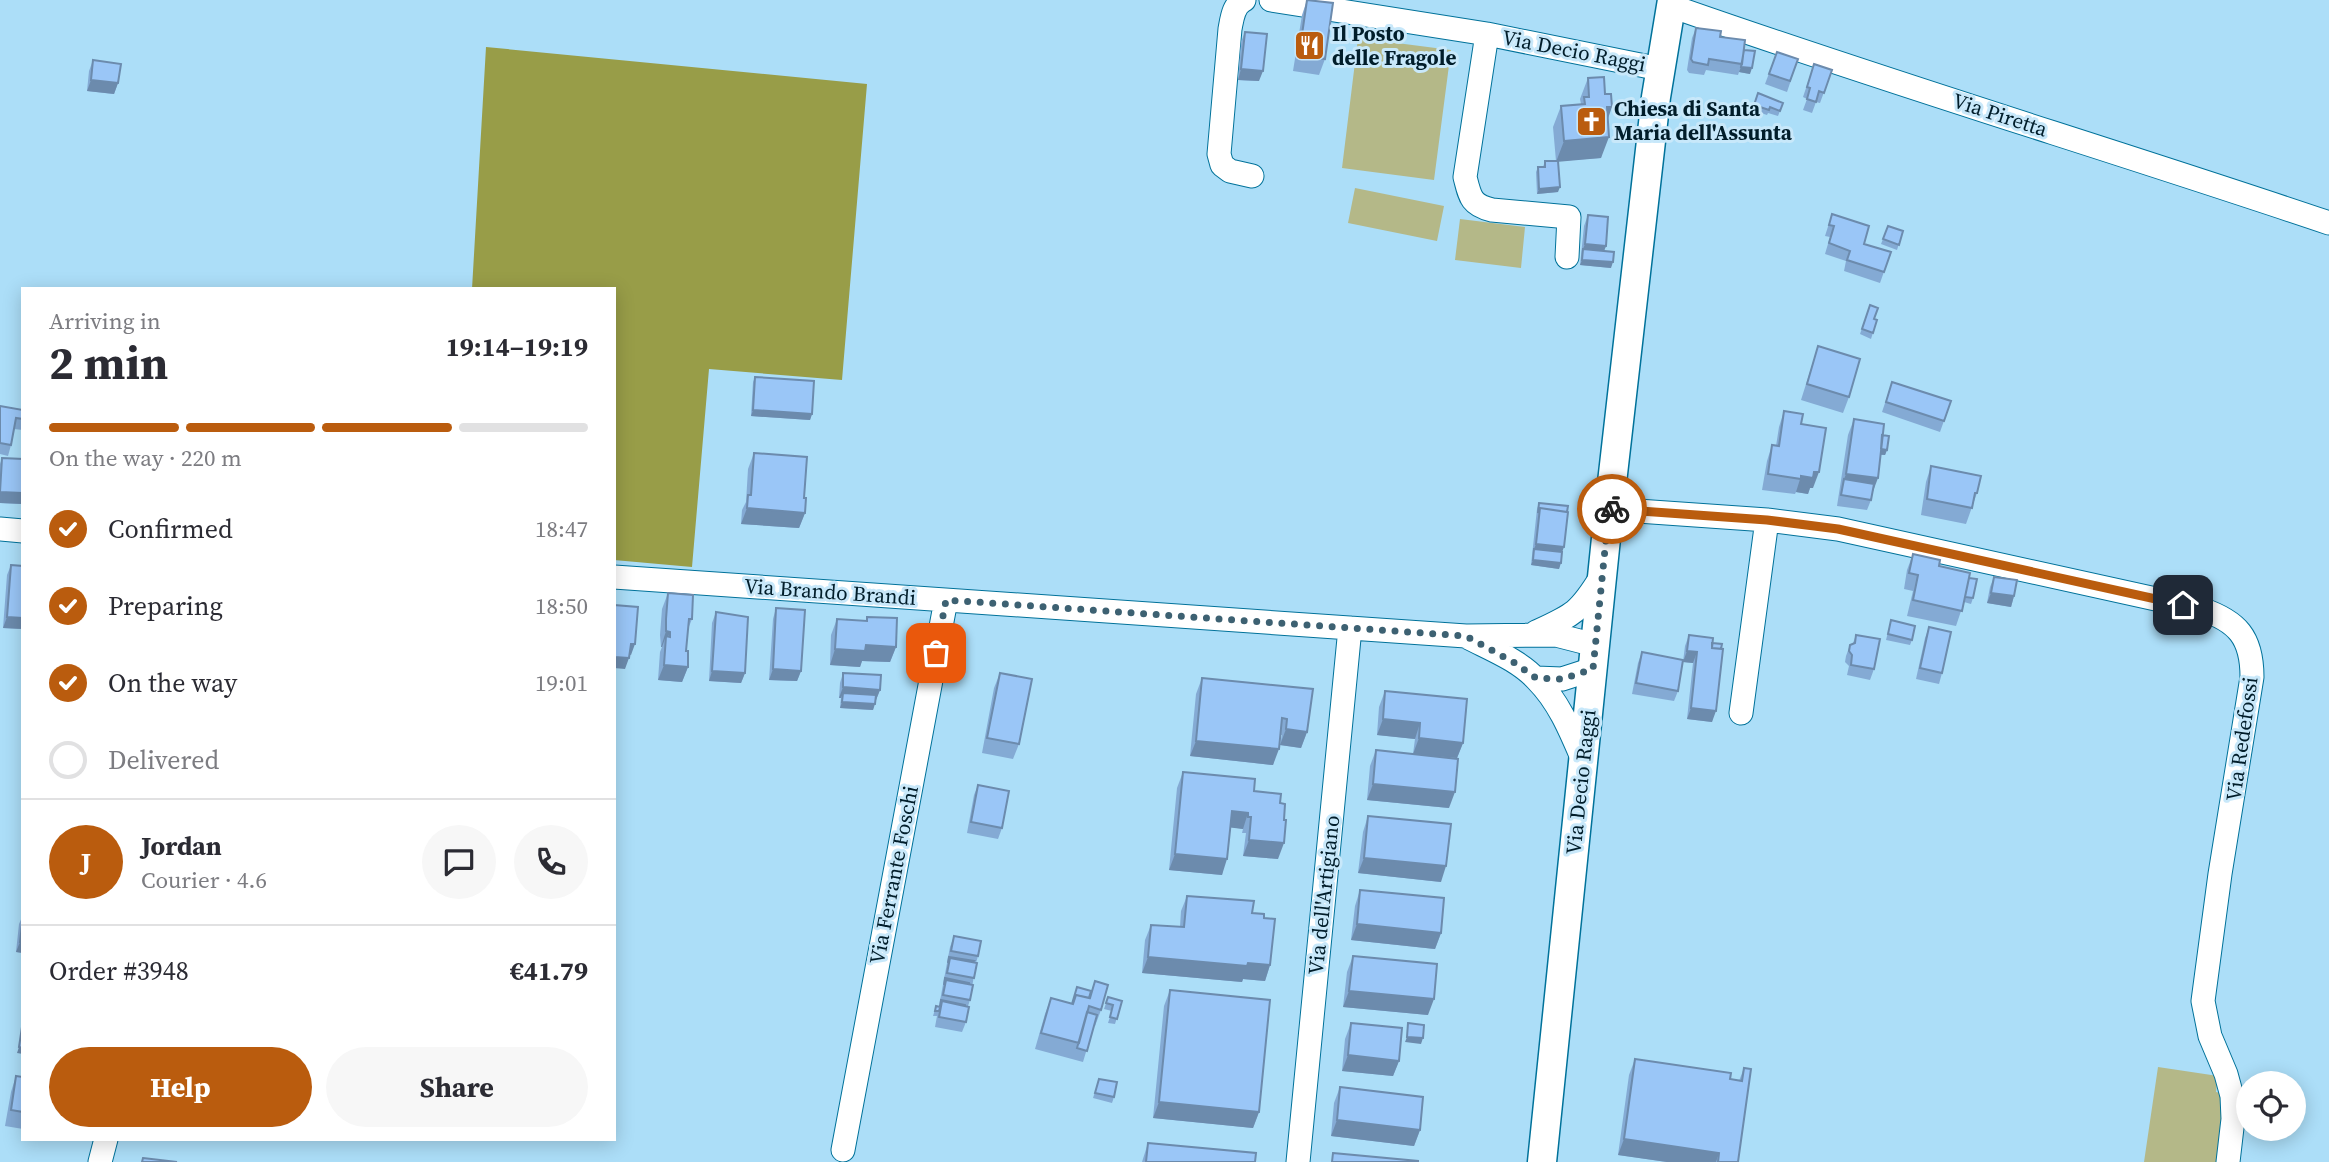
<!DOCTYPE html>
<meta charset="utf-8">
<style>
:root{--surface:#fff;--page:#f7f7f7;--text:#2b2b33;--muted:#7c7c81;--line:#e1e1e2;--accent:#ba5c0e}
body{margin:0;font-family:"Source Serif 4",serif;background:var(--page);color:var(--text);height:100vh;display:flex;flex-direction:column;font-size:26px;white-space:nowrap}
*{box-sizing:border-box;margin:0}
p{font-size:23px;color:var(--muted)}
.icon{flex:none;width:38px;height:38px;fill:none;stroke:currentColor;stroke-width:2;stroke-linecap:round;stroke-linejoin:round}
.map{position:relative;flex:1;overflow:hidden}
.sheet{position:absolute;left:21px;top:287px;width:595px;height:854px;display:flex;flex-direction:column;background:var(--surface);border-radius:0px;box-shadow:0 4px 18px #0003}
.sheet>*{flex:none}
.fabs{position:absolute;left:2236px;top:1071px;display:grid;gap:14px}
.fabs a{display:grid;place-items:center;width:70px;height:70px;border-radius:50%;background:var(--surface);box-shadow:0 4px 18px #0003;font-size:35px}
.pin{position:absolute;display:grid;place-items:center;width:60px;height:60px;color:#fff;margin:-30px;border-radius:14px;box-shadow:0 4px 10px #0006}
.courier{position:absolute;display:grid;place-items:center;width:70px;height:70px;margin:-35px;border:5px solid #ba5c0e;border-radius:50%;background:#fff;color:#222;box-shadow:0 2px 9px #0007}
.head em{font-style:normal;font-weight:700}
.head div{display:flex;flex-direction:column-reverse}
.head{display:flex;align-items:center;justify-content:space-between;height:119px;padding:0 28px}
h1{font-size:46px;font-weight:700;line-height:52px}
.bar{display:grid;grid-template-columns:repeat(4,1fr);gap:10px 7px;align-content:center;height:84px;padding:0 28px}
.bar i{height:9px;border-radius:5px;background:var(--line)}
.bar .active{background:var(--accent)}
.bar p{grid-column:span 4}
.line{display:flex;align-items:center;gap:18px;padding:0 28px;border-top:2px solid var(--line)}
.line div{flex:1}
.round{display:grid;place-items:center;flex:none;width:74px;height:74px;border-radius:37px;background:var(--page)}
ol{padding:0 28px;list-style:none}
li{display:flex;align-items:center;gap:21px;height:77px}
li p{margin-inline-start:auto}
li .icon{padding:7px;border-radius:50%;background:var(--accent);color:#fff;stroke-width:4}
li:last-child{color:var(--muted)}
li i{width:38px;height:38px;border:4px solid var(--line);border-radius:50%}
.cta{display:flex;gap:14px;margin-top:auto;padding:14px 28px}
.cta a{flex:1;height:80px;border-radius:42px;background:var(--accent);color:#fff;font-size:28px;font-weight:700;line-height:80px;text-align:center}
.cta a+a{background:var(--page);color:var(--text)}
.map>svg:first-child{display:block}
</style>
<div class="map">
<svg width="2329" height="1162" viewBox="0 0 2329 1162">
<rect width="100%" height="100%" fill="#acdef8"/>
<path fill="#b4b888" d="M1358 38 1451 50 1434 180 1342 168Z
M1355 188 1444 206 1437 241 1348 223Z
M1460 219 1525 227 1521 268 1455 260Z
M2158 1067 2218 1076 2216 1092 2226 1094 2216 1162H2144Z"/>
<path fill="#989d48" d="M486 47 867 84 842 380 709 369 692 567 614 560V289H472Z"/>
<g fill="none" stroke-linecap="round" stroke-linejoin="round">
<defs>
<path id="minor" d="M1244 0C1233 5 1232 19 1230 29L1219 154 1222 165 1230 171 1252 176
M1271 0 1487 34
M1671 6C1889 83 2110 149 2329 223
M1567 257 1569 217 1492 210C1471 205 1470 197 1465 177L1487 34 1660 69
M1609 509 1767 520 1838 529 2201 609C2237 621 2252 637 2252 677L2220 874 2203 1001 2210 1036 2226 1074 2232 1096 2233 1119 2228 1162
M0 529 23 531
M614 577 1466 636 1556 635 1595 645
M1536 632C1573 615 1579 613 1601 577
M1467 637C1490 649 1519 660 1537 680 1559 702 1571 732 1583 760
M1536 678 1562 679 1593 669
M1741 713 1767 520
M843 1150 946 600
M100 1162 106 1139
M1298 1162 1350 628"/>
<path id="major" d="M1542 1162 1609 509 1656 97 1672 0"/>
</defs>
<use href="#minor" stroke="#00729a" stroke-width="25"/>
<use href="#major" stroke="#00729a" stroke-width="31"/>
<use href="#minor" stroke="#fff" stroke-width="23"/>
<use href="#major" stroke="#fff" stroke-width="28"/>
</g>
<path fill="#84aad4" d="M1307 0 1325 59 1319 75 1293 71 1302 15Z
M1696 28 1720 37 1744 50 1750 74 1739 72 1738 75 1706 70 1704 75 1689 73 1687 70 1692 38Z
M1245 32 1259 81 1238 80 1241 42Z
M1777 52 1798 59 1787 92 1765 84Z
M93 60 118 83 114 94 87 91 89 71Z
M1814 64 1832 70 1820 103 1816 102 1812 113 1803 110 1807 99 1803 97Z
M1588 78 1608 120 1601 158 1558 161V192L1537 194 1536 172 1538 167H1543L1545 161H1556L1553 127 1561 106 1581 104 1580 99Z
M1758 93 1783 103 1778 116 1768 113 1767 115 1752 110Z
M1832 214 1864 244 1891 252 1880 283 1844 271 1846 261 1825 254 1830 237 1825 236Z
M1588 215 1606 246 1604 251 1611 268 1580 265 1584 226Z
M1888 226 1903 231 1897 250 1881 244Z
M1870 305 1874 319 1877 320 1871 339 1860 334Z
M1818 346 1849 397 1843 413 1801 400Z
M755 377 812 414 810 420 751 416 753 382Z
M1892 382 1951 401 1940 432 1882 412Z
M0 406 23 410V430L14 429 11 445 8 456 0 454Z
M1784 411 1801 424 1813 488H1810L1808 494 1796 492 1795 494 1762 490 1767 461 1772 445 1776 446 1779 427Z
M1854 419 1882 435 1887 450 1885 455H1880L1871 500 1867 510 1837 506 1848 435Z
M754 453 804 498 805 513 799 528 741 524 742 510 746 502 748 469Z
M2 458 23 459V504L0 503V464Z
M1931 466 1977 493 1966 524 1921 515 1926 482Z
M1539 503 1562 552 1559 569 1531 565 1537 509Z
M1913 554 1939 566 1969 578 1973 598 1971 604 1964 602 1956 626 1907 616 1913 591 1904 589 1907 570Z
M11 565 23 629 3 628 7 575Z
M1994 577 2014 596 2011 607 1987 603 1990 587Z
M668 593 692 619 688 629 686 651 688 667 682 682 658 680 660 652 662 647H661L660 635 662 609Z
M776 608 801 671 797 681 769 680 773 619Z
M716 612 745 673 741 683 709 681 712 623Z
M867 617 896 647 890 662 862 661 860 667 830 665 831 635 837 619 866 621Z
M1891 620 1912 640 1910 645 1886 640Z
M1929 627 1942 673 1939 684 1916 679 1925 638Z
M1689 635 1712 643 1721 649 1712 722 1687 719 1693 663 1683 662 1685 646Z
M1856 635 1874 669 1870 680 1847 675 1849 666 1845 662 1846 656 1850 645 1853 643Z
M1642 652 1678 691 1674 701 1632 694 1638 663Z
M843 673 880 690 876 700H875L873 710 840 708 841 698H839L840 683Z
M1000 673 1019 744 1013 759 982 753 994 688Z
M1202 678 1313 689 1307 732 1301 748 1280 745 1282 735H1281L1273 765 1190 756 1196 694Z
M1385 691 1463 743 1457 758 1413 754 1415 739 1377 735 1379 707Z
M1376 750 1449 808 1367 800 1370 766Z
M1183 772 1254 791 1278 859 1243 856 1246 833H1242L1243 829 1231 827 1222 875 1169 870 1177 788Z
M978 785 1002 828 998 839 967 833 974 795Z
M1368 816 1441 882 1358 873 1363 832Z
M1360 890 1441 933 1435 949 1351 940 1355 906Z
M1187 896 1264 918 1270 965 1265 981 1243 979 1242 982 1142 973 1145 940 1151 925 1180 927 1181 911Z
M23 915V953L16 952 19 924Z
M954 936 978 956 976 963 970 1000 968 1006 966 1022 962 1032 935 1027 937 1016H933L936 1006H939L950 947Z
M1353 956 1428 1015 1343 1007 1347 972Z
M1095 981 1101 1010 1095 1026 1094 1025 1083 1062 1035 1049 1045 1014 1051 998 1072 1004 1091 992Z
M1170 990 1259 1112 1253 1128 1153 1118 1164 1006Z
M1108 997 1122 1001 1115 1024 1108 1023 1112 1011 1104 1009Z
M1351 1023 1399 1061 1393 1076 1342 1071 1345 1039Z
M1635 1059 1739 1081 1744 1068 1738 1162H1667L1618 1155 1629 1075Z
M16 1076 23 1077V1129L5 1126 11 1092Z
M1099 1079 1114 1097 1112 1103 1093 1098Z
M1340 1087 1420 1130 1414 1146 1331 1136 1334 1103Z
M1148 1143 1255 1162H1142Z"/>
<path fill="#6c8bad" d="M1741 67 1752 68 1750 74 1739 72Z
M1241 69 1263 71 1259 81 1238 80Z
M91 80 118 83 114 94 87 91Z
M1607 107H1612L1605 127Z
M1609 137 1601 158 1556 162 1564 141Z
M1560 187 1558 192 1537 194 1539 189Z
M1585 244 1606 246 1602 256 1583 249Z
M1582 260 1613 262 1611 268 1580 265Z
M753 410 812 414 810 420 751 416Z
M1877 449 1887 450 1885 455 1875 454Z
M1814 472H1819L1813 488H1810L1808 494 1796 492 1801 476Z
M1846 474 1878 478 1872 494 1844 479Z
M0 492 23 493V504L0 503Z
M747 508 805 513 799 528 741 524Z
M1536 544 1564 547 1560 558 1534 549Z
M1533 560 1561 563 1559 569 1531 565Z
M1991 593 2014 596 2011 607 1987 603Z
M7 617 23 618V629L3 628Z
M666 631 670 632 665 644 666 636 662 647H661Z
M631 644H635L631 655 627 654Z
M866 645 896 647 890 662 862 661 860 667 830 665 835 649Z
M1687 651 1697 652 1693 663 1683 662Z
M614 657 629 658 625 669 614 668Z
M664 665 688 667 682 682 658 680Z
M773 669 801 671 797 681 769 680Z
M712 671 745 673 741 683 709 681Z
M843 687 880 690 876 700 842 698 843 693 841 698H839Z
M842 702 875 704 873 710 840 708Z
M1691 708 1716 711 1712 722 1687 719Z
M1383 719 1420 723 1415 739 1377 735Z
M1286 729 1307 732 1301 748 1280 745Z
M1419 738 1463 743 1457 758 1413 754Z
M1196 741 1279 749 1273 765 1190 756Z
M1373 784 1455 792 1449 808 1367 800Z
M1232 811 1248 813 1243 829 1226 827Z
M1249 840 1284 843 1278 859 1243 856Z
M1175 854 1227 859 1222 875 1169 870Z
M1364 858 1446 866 1441 882 1358 873Z
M1357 924 1441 933 1435 949 1351 940Z
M20 942H23V953L16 952Z
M1148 957 1248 963 1270 965 1265 981 1243 979 1242 982 1142 973Z
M1349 991 1434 999 1428 1015 1343 1007Z
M1407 1037 1423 1038 1421 1044 1405 1042Z
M19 1047 23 1048V1054L17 1053Z
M1348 1055 1399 1061 1393 1076 1342 1071Z
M1159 1102 1259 1112 1253 1128 1153 1118Z
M1337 1120 1420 1130 1414 1146 1331 1136Z
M1624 1139 1719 1153 1716 1162H1667L1618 1155Z"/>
<path fill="#9ac6f7" stroke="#6c8bad" stroke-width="2" d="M1307 0 1333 3 1325 59 1299 55Z
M1696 28 1721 31 1720 37 1745 40 1742 64 1709 59 1708 65 1693 62 1691 59Z
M1245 32 1267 34 1263 71 1241 69Z
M1744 50 1755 51 1752 68 1741 67Z
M1777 52 1798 59 1790 81 1769 74Z
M93 60 121 64 118 83 91 80Z
M1814 64 1832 70 1824 93 1819 91 1816 102 1807 99 1810 88 1807 87Z
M1604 77 1605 94H1611L1612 107H1607L1609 137 1564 141 1561 106 1585 104 1584 97H1589L1588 78Z
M1758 93 1783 103 1780 111 1770 107 1769 110 1754 105Z
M1545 161H1558L1560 187 1539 189 1538 167H1545Z
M1832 214 1869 226 1864 244 1891 252 1884 272 1847 260 1850 251 1829 243 1834 226 1829 225Z
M1588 215 1608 217 1606 246 1585 244Z
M1888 226 1903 231 1899 245 1883 239Z
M1583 249 1614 252 1613 262 1582 260Z
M1870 305 1878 308 1874 319 1877 320 1873 333 1862 329Z
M1818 346 1860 359 1849 397 1807 384Z
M755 377 814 381 812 414 753 410Z
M1892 382 1951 401 1944 421 1886 402Z
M0 406 23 410V419L16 418 11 445 0 443Z
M1784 411 1803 414 1801 424 1826 428 1819 472H1814L1813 478 1801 476V479L1768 474 1772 445 1779 446Z
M1854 419 1884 424 1878 478 1846 474Z
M1882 435 1889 436 1887 450 1881 449Z
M754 453 807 457 804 498H806L805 513 747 508 748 495H751Z
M2 458 23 459V493L0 492Z
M1931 466 1981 476 1977 493H1975L1972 508 1927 499Z
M1844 479 1874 484 1871 500 1841 495Z
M1539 503 1568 506 1567 512 1540 508 1538 513Z
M1540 508 1568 512 1564 547 1536 544Z
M1534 549 1562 552 1561 563 1533 560Z
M1913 554 1940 560 1939 566 1970 573 1962 611 1913 600 1918 575 1909 573Z
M11 565 23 566V618L7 617Z
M1994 577 2017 580 2014 596 1991 593Z
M1969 578 1977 579 1973 598 1965 597Z
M668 593 693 595 692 619H689L686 651H688V667L664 665 666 636 670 637V632L666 631V619Z
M614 605 638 607 635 644H631L629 658 614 657Z
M776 608 805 610 801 671 773 669Z
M716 612 748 617 745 673 712 671Z
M867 617 897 618 896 647 866 645 865 651 835 649 837 619 867 621Z
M1891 620 1915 626 1912 640 1888 634Z
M1929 627 1951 632 1942 673 1920 668Z
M1689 635 1713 638 1712 648 1723 649 1716 711 1691 708 1697 652 1687 651Z
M1856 635 1880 639 1874 669 1851 665 1852 655 1849 651 1850 645 1855 643Z
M1712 643 1722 644 1721 649 1712 648Z
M1642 652 1683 660 1678 691 1636 683Z
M843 673 881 675 880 690 843 687Z
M1000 673 1032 679 1019 744 987 738Z
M1202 678 1313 689 1307 732 1286 729 1287 719 1282 718 1279 749 1196 741Z
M1385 691 1467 699 1463 743 1419 738 1420 723 1383 719Z
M843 693 876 695 875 704 842 702Z
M1376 750 1458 759 1455 792 1373 784Z
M1183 772 1255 779 1254 791 1281 794 1280 803 1285 804 1284 820H1286L1284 843 1249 840 1251 817H1248V813L1232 811 1227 859 1175 854Z
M978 785 1009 791 1002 828 971 822Z
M1368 816 1451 824 1446 866 1364 858Z
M1360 890 1444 898 1441 933 1357 924Z
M1187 896 1254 901 1252 913 1264 914V918L1275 919 1270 965 1248 963 1247 966 1148 957 1151 925 1184 927Z
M23 917V942H20Z
M954 936 981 941 978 956 951 951Z
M1353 956 1437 964 1434 999 1349 991Z
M949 957 974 961 973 962 950 958 948 963Z
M950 958 977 963 974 978 947 973Z
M945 978 969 983V984L946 980 944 985Z
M946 980 973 985 970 1000 943 995Z
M1095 981 1108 985 1101 1010 1089 1006 1079 1043 1041 1033 1051 998 1073 1004 1076 995 1090 998Z
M1077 987 1091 991 1089 998 1076 995 1072 1004Z
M1170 990 1270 1000 1259 1112 1159 1102Z
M1108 997 1122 1001 1117 1019 1110 1017 1113 1005 1106 1003Z
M941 1000 965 1005V1006L942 1001 939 1011H935L936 1006 940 1007Z
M942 1001 969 1007 966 1022 939 1017Z
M1087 1012 1097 1015 1087 1051 1077 1048Z
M1351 1023 1402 1028 1399 1061 1348 1055Z
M1408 1023 1424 1025 1423 1038 1407 1037Z
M22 1027H23V1048L19 1047Z
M1635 1059 1731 1073 1730 1079 1742 1081 1744 1068 1751 1069 1738 1162H1718L1719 1153 1624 1139Z
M16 1076 23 1077V1112L11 1110Z
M1099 1079 1117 1082 1114 1097 1095 1093Z
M1340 1087 1423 1097 1420 1130 1337 1120Z
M1148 1143 1256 1153 1255 1162H1146Z
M1333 1153 1418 1161V1162H1332Z
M143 1158 177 1162H142Z"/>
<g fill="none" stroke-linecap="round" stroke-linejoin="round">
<path stroke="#3d6172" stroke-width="7" stroke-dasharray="0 12.6" d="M936 653 946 600 1466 636 1515 663 1536 678 1562 679 1593 669 1609 509H1612"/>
<path stroke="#ba5c0e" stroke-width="9" d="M1612 509 1767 520 1838 529 2183 605"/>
</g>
<defs>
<symbol id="restaurant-square" viewBox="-11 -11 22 22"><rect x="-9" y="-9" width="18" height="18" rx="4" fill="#ba5c0e" stroke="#c8e8fa"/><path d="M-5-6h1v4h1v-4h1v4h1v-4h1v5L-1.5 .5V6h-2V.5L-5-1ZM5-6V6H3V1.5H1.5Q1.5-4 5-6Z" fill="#fff"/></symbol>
<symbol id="church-square" viewBox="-11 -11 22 22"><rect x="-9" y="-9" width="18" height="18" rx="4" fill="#ba5c0e" stroke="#c8e8fa"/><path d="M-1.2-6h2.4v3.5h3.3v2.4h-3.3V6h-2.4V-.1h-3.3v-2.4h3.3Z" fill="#fff"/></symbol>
</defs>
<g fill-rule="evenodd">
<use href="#restaurant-square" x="1292" y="28" width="35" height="35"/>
<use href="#church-square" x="1574" y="104" width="35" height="35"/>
</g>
<g text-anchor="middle" stroke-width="6" stroke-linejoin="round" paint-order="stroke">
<g font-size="21" font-weight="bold" fill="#011d2a" stroke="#c8e8fa" text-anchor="start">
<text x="1332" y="41">Il Posto<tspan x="1332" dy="24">delle Fragole</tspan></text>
<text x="1614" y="116">Chiesa di Santa<tspan x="1614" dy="24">Maria dell'Assunta</tspan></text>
</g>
<g font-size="21" fill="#011d2a" stroke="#c8e8fa">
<text transform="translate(1574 51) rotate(11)" y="7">Via Decio Raggi</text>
<text transform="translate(2000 115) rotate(18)" y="7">Via Piretta</text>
<text transform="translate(830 592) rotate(4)" y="7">Via Brando Brandi</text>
<text transform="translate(2242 739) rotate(-82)" y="7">Via Redefossi</text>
<text transform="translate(1581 782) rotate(-84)" y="7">Via Decio Raggi</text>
<text transform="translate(894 875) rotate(-79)" y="7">Via Ferrante Foschi</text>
<text transform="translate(1324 895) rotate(-84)" y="7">Via dell'Artigiano</text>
</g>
</g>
</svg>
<div class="fabs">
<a><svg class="icon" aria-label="locate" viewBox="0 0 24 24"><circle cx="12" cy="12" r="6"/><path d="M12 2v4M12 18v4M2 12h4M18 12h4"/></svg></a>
</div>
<div class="pin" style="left:936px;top:653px;background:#ea580c"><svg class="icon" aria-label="bag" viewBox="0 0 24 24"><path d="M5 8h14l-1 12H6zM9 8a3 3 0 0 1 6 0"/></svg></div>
<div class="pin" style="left:2183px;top:605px;background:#1f2937"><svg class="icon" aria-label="home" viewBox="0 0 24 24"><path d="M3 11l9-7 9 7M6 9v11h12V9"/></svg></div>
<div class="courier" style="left:1612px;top:509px"><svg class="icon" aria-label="bike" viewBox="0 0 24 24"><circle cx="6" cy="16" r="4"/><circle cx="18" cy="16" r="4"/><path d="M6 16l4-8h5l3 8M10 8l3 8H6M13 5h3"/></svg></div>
<section class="sheet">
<div class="head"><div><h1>2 min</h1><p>Arriving in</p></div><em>19:14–19:19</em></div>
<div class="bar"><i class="active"></i><i class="active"></i><i class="active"></i><i></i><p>On the way · 220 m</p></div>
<ol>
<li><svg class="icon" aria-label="check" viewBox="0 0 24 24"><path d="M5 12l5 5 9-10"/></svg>Confirmed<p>18:47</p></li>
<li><svg class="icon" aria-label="check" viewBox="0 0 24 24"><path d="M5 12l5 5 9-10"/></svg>Preparing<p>18:50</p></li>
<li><svg class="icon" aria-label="check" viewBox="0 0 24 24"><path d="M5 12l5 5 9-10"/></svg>On the way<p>19:01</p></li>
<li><i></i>Delivered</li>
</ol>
<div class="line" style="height:126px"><b class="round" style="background:var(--accent);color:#fff">J</b><div><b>Jordan</b><p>Courier · 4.6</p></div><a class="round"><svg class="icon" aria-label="chat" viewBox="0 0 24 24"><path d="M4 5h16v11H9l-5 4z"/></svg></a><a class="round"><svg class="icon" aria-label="phone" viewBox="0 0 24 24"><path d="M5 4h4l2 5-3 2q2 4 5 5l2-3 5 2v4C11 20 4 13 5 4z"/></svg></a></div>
<div class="line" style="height:91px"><div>Order #3948</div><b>€41.79</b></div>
<div class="cta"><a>Help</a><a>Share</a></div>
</section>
</div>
